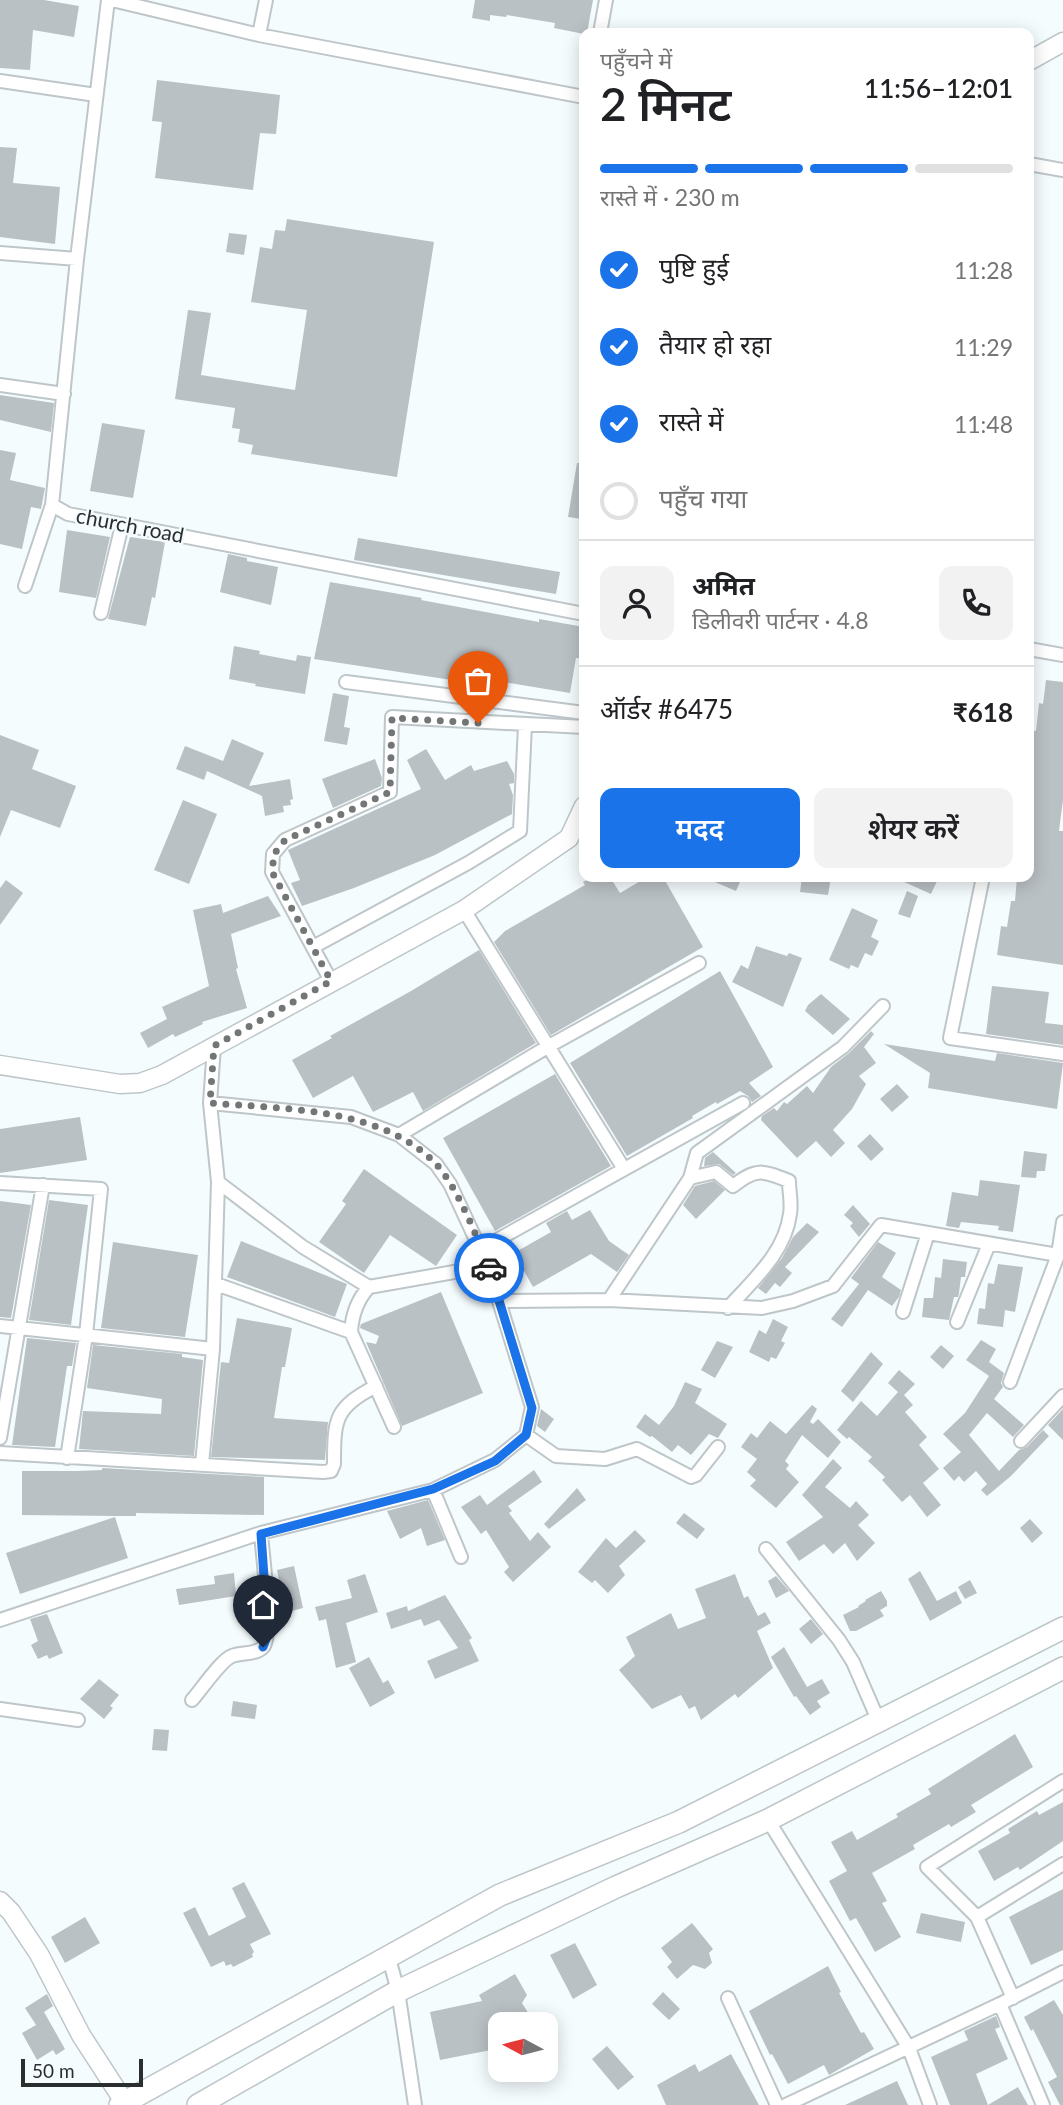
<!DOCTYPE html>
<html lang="hi">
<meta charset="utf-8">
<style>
:root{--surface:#fff;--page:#f2f2f2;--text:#202124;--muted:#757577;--line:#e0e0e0;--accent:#1a73e8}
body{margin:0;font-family:Lato,"Noto Sans Devanagari",sans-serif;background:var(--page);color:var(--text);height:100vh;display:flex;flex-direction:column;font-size:26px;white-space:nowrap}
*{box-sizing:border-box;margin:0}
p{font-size:23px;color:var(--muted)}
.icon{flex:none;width:38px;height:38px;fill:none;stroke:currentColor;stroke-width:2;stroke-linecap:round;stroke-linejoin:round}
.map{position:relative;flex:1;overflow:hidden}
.sheet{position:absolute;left:579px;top:28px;width:455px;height:854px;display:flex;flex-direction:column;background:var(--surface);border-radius:14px;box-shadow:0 4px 18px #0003}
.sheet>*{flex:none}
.needle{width:46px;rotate:277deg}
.fabs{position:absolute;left:488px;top:2012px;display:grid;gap:14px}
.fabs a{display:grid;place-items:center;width:70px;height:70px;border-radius:14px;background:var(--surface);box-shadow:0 4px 18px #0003;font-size:35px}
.scale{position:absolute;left:21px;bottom:18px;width:122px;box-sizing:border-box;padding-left:7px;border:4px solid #2b2e2f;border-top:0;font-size:19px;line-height:24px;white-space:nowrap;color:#2b2e2f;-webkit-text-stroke:5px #f5fcfe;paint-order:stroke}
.pin{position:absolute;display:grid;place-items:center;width:60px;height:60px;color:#fff;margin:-72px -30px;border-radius:50% 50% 50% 0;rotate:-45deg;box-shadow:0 0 7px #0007}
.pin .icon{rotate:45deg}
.courier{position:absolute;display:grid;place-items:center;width:70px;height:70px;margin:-35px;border:5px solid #1a73e8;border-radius:50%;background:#fff;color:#222;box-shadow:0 2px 9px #0007}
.head em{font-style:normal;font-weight:600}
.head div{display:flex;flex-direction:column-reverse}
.head{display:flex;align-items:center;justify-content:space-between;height:119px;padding:0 21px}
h1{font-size:46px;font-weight:600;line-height:52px}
.bar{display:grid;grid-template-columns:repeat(4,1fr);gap:10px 7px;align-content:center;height:84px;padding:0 21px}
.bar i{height:9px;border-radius:5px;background:var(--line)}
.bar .active{background:var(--accent)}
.bar p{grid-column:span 4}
.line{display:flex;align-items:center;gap:18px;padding:0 21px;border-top:2px solid var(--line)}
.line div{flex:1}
.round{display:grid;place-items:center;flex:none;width:74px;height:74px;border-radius:14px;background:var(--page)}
ol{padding:0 21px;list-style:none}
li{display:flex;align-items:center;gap:21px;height:77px}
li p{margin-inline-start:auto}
li .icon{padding:7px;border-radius:50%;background:var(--accent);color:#fff;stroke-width:4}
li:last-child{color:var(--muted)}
li i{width:38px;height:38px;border:4px solid var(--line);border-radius:50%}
.cta{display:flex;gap:14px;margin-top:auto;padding:14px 21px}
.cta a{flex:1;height:80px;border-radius:14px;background:var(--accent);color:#fff;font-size:28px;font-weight:600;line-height:80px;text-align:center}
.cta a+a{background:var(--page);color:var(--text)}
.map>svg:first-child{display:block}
</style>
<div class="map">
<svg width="1063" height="2105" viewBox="0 0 1063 2105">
<rect width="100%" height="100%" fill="#f5fcfe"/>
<path fill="#bac1c5" d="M0 0H44L79 6 74 37 33 30 30 70 0 68Z
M475 0H593L587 33 584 34 554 28 555 23 507 15 506 17 490 15V21L472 18Z
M157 80 280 95 276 134 260 133 253 190 155 178 162 122 152 121Z
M0 147 17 148 13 183 60 187 55 244 0 237Z
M287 219 434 242 397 477 251 454 253 445 238 442 240 429 232 428 235 408 175 399 188 310 211 313 201 375 295 390 307 310 251 302 260 247 272 249 275 230 285 231Z
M229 233 247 235 244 255 226 252Z
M0 395 54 403 51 432 0 420Z
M102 423 145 430 133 498 90 491Z
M0 450 16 453 10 480 45 488 41 509 31 507 22 549 0 544Z
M577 463H584V502L582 519 568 517Z
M67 530 110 537 96 598 59 592Z
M130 537 165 542 155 598 152 597 146 626 108 619Z
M358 538 560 572 556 594 354 560Z
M228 554 247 558V561L278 567 271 605 220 592Z
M330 582 422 598 421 600 507 616 539 622V619L584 627V659L576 658 570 693 492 680 491 686 314 659Z
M234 646 260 651 259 654 296 661 297 655 311 657 305 694 255 686 256 684 229 679Z
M1046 680 1063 682V800L1059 831H1063V965L997 955 1001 926 1007 927 1011 901H1015L1017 877H1029V775L1031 759H1029V730L1036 731 1039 703 1043 704Z
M333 693 349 696 344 727 350 728 347 745 324 741Z
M0 735 39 750 32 769 76 786 60 828 11 810 0 837Z
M232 739 264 753 249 786 290 779 293 799 290 800 291 805 283 806 284 812 265 816 262 796 207 771 204 780 176 769 185 746 223 761Z
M426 749 445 780 471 765 474 771 507 761 514 774V783L509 784 513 795 512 814 435 855 354 888 302 906 291 883 300 880 288 850 421 789 407 760Z
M375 759 382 778 381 786 333 808 322 779Z
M183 800 217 814 189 884 154 870Z
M593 877H610L620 893 647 877H663L703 947 551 1035 494 942 505 931 585 885 583 882Z
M703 877H742L736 891Z
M802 877H831L828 895 800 892Z
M893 877H939L931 894Z
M6 880 23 893 0 925V888Z
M907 891 918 896 910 918 898 914Z
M268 896 281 916 231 934 238 968 236 969 247 1008 202 1022 203 1024 175 1037 173 1034 148 1048 140 1033 167 1019 162 1007 209 986 193 910 221 904 223 913Z
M852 908 878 920 871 937 879 941 872 956 865 953 858 968 851 965 849 969 829 960Z
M756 946 787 956 789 953 802 958 783 1007 732 982 741 965 748 969Z
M479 950 536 1043 423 1111 413 1092 373 1112 353 1076 313 1098 292 1060 332 1038 330 1036 411 991Z
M720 971 773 1067 749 1083 761 1096 752 1102 748 1096 740 1091 717 1104 716 1102 692 1116 693 1118 627 1156 570 1063Z
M992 986 1049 992 1045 1023 1063 1025V1045L986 1034Z
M821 994 850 1019 833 1035 805 1011 808 1005Z
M871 1031 874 1034 864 1047 876 1063 859 1076 866 1084 852 1109 833 1130 845 1143 831 1157 816 1141 797 1158 761 1120 762 1116 774 1108 777 1111 784 1102 787 1104 807 1086 813 1093 831 1067 849 1053Z
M884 1044 995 1061 997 1053 1063 1063 1057 1109 928 1088 930 1073Z
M555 1074 611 1166 495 1231 443 1138Z
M897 1084 909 1097 892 1112 880 1099Z
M80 1117 87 1160 0 1173V1129Z
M870 1134 884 1149 871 1161 857 1146Z
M1024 1151 1047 1154 1045 1171H1037L1036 1178 1021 1177Z
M713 1152 736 1173 733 1175 719 1164 704 1166 705 1158Z
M364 1169 457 1235 436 1266 390 1235 364 1273 319 1242 346 1204 342 1201Z
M980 1180 1020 1185 1013 1232 998 1230 999 1226 961 1222 959 1228 946 1226 952 1192 978 1196Z
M714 1181 725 1190 696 1219 683 1205 695 1186Z
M49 1200 88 1205 71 1325 29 1320Z
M0 1201 31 1205 11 1318 0 1317Z
M853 1205 870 1224 859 1237 850 1226 853 1223 844 1215Z
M590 1210 609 1241 629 1255 617 1272 591 1254 533 1287 514 1253 551 1232 546 1223 567 1211 572 1220Z
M807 1223 819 1232 785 1267 792 1273 780 1287 775 1283 766 1294 758 1288 782 1258 793 1237Z
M241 1241 347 1284 335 1317 227 1277Z
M113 1242 198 1255 185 1337 101 1328Z
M878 1242 896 1253 882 1277 901 1290 899 1297 892 1306 868 1290 842 1327 831 1319 859 1284 851 1278Z
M943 1259 967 1262 965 1277H961L959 1293 958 1297H954L949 1320 922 1317 924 1298H933L935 1277 941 1278Z
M998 1264 1023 1267 1015 1312 1005 1310 1003 1327 977 1324 979 1308 985 1309 988 1283 994 1284Z
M441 1292 483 1393 402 1426 366 1342 376 1344 379 1336 360 1328 361 1324Z
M237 1318 292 1328 285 1367H282L274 1418 328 1422 325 1460 211 1457 221 1362 229 1363Z
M773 1319 788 1327 781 1341 785 1343 776 1359 771 1357 769 1362 749 1352 759 1330 766 1334Z
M27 1338 76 1343 72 1366H67L55 1447 12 1445Z
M981 1340 996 1349 989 1362 1004 1373 1001 1383 1003 1387 994 1399 1024 1425 1013 1437 987 1413 969 1435 999 1471 1019 1450 1027 1447 1043 1430 1049 1436 1011 1476 987 1496 981 1490 987 1484 976 1471 964 1482 959 1476 954 1481 943 1468 961 1452 943 1434 965 1413 989 1376 966 1360Z
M717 1341 733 1347 715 1378 701 1370Z
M93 1345 182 1354V1357L203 1360 194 1456 79 1449 83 1411 161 1414 162 1399 87 1388Z
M941 1345 954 1356 943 1369 930 1357Z
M871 1352 883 1364 853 1402 841 1391Z
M899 1370 915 1384 904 1395 913 1405 905 1412 927 1437 919 1445 939 1469 923 1483 941 1505 927 1517 910 1495 902 1502 882 1480 885 1477 868 1461 872 1457 849 1437 847 1439 837 1430 861 1401 877 1416 898 1392 888 1383Z
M685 1382 702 1389 695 1403 727 1424 718 1438 709 1434 691 1455 678 1445 672 1452 652 1436 650 1437 636 1427 645 1414 659 1425 674 1406Z
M812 1405 817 1409 810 1422 813 1424 818 1419 841 1442 828 1458 802 1435 785 1461 789 1465 786 1469 799 1482 776 1508 750 1486 756 1480 747 1472 757 1459 741 1447 751 1433 757 1438 770 1421 786 1434Z
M541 1409 554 1419 545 1432 537 1426Z
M1063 1409V1440L1048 1425Z
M833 1459 842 1468 825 1487 850 1508 856 1501 869 1515 858 1525 875 1543 857 1561 845 1543 833 1554 824 1544 799 1561 786 1542 823 1517 802 1495Z
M102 1468 264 1477V1515L136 1513V1516H115L22 1515V1471H78L102 1470Z
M534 1470 542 1482 508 1506 512 1511 509 1513 530 1541 538 1532 551 1547 513 1582 504 1572 509 1567 486 1530 481 1534 461 1507 480 1495 487 1505Z
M577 1488 586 1500 549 1529 544 1524Z
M428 1500 445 1540 427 1546 421 1528 400 1539 387 1511Z
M684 1513 705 1529 697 1539 676 1523Z
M115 1517 128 1558 20 1594 6 1553Z
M1030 1519 1043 1533 1032 1543 1020 1528Z
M635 1530 646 1541 619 1566 625 1575 608 1593 595 1580 592 1583 578 1572 606 1538 616 1548Z
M294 1566 303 1608 284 1613 279 1596 282 1595 277 1570Z
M920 1571 937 1601 956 1591 962 1603 930 1621 908 1579Z
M234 1573 236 1596 179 1605 176 1589 215 1584 214 1576Z
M365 1574 378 1612 346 1623 356 1662 336 1668 326 1619 319 1621 315 1607 352 1598 347 1580Z
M735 1574 744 1598 748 1596 758 1616 765 1612 771 1623 757 1631 773 1668 738 1698 735 1694 701 1720 695 1706 689 1709 681 1695 652 1709 619 1670 635 1656 626 1637 671 1613 678 1629 706 1618 695 1589Z
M776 1576 789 1591 776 1598 768 1581Z
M970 1580 977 1593 965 1599 958 1587Z
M881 1591 887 1601V1606L880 1610 884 1616 856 1631H850L843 1615 859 1607 858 1606 866 1601 865 1600Z
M445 1595 472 1638 469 1640 479 1661 435 1679 427 1661 458 1648 439 1620 424 1626 421 1619 391 1629 386 1613 407 1606 408 1611Z
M47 1614 63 1653 49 1659 47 1655 38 1659 31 1645 38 1641 30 1619Z
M811 1619 823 1634 811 1644 799 1629Z
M784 1647 807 1687 822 1679 830 1693 817 1701 821 1707 810 1715 796 1696 794 1697 771 1657Z
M369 1657 383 1683 388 1680 395 1693 370 1707 349 1668Z
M99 1679 119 1695 110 1706 113 1708 104 1719 80 1699Z
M233 1701 257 1705 255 1719 231 1716Z
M154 1729 169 1730 167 1751 152 1750Z
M1015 1734 1033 1767 971 1805 976 1812 951 1827 949 1824 913 1845 915 1849 872 1873 887 1901 882 1903 901 1937 875 1952 856 1918 850 1921 829 1881 847 1871 831 1842 852 1831 857 1840 898 1817 896 1814 931 1794 928 1789Z
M1063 1802V1841L1020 1870 1018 1867 994 1881 978 1851 1010 1833 1008 1829 1037 1811 1039 1815Z
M244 1882 271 1934 250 1944 254 1952 252 1954 253 1957 233 1967 231 1964 226 1966 224 1961 211 1967 183 1913 195 1907 209 1936 246 1917 232 1888Z
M1063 1889V1950L1031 1965 1009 1917Z
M921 1913 965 1922 961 1942 916 1933Z
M85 1917 100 1943 65 1963 51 1937Z
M692 1923 713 1949 709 1953 712 1963 705 1969 693 1965 677 1979 667 1967 672 1962 661 1948Z
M575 1943 597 1985 573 1999 550 1955Z
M828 1966 841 1992 839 1993 861 2033 864 2032 874 2049 829 2075 824 2065 788 2084 772 2054 770 2055 749 2011Z
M515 1974 527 1995 522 2003 532 2019 529 2025H500V2044L491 2050 440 2060 430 2012 482 2001 479 1995Z
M663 1992 680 2009 669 2020 652 2004Z
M47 1994 53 2006 44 2012 65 2049 56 2055 53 2050 37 2060 22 2033 36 2025 25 2008Z
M1054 2000 1063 2015V2105H1060L1048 2082 1057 2077 1033 2029 1031 2031 1024 2017Z
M996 2016 1000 2027 995 2029 1008 2059 976 2074 988 2105H950L931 2057 968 2040 964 2031Z
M607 2046 634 2077 618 2090 592 2059Z
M731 2054 759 2105H666L657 2085 695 2064 699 2072Z
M897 2081 908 2105H845Z
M1018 2087 1028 2105H988Z"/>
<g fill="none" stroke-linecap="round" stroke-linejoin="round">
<defs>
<path id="street" d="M108 0 77 259 52 505 68 514 584 614
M112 0 259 35 584 97
M600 33 606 0
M259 35 266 0
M0 81 96 95
M1029 164 1063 170
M0 253 77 259
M0 385 64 394
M25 586 52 505
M101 613 122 525
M1029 649 1063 655
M346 682 584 713
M983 877 950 1038 1063 1054
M464 910 624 1169
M313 947 468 863 520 831 525 725
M331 981 272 872 273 854 285 840 390 792 392 717 584 727
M399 1135 549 1046 699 963
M690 1178 716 1172 733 1186C756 1168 762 1170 789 1181 789 1192 792 1203 790 1214 785 1253 753 1280 728 1308
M218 1182 303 1247 369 1287 488 1266
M0 1183 101 1189 86 1335 67 1458
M481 1249 743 1103
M216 1284 351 1332
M369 1287C357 1300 352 1315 351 1332L394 1427
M609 1300 690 1178 697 1153 843 1047 883 1006
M499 1301 609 1300 762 1308 793 1301 833 1286 881 1225 1058 1255
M903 1312 928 1233
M957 1322 989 1244
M0 1326 213 1349 202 1464
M213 1349 218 1182 210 1103 214 1046
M1010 1382 1058 1255 1063 1222
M526 1435 556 1456 605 1459 637 1449 691 1477 696 1475 718 1447
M0 1438 43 1185
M1021 1441 1063 1396
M0 1453 323 1472 331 1471 334 1464C334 1418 335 1408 376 1386
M433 1490 461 1557
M766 1549 839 1640 853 1662 879 1722
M0 1620 261 1533 433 1490 495 1460 526 1435 532 1407 488 1266 450 1184 436 1164 399 1135 351 1117 210 1103
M192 1700C201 1690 221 1660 232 1656 241 1652 256 1655 263 1647 274 1636 262 1552 261 1533
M0 1709 78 1720
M768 1820 909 2048 930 2105
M977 1917 1063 1864
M388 1955 398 1991 415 2105
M728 1998 777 2105
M1013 1998 977 1917 927 1867 1063 1781
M1000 2004 1043 2105
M786 2105 1000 2004 1063 1972"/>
<path id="secondary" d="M1029 61 1063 42
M0 1065 120 1084 140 1083 162 1075 464 910 569 838 584 806
M0 1901 11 1912 39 1954 81 2035 125 2103"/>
<path id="primary" d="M120 2105 500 1895 679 1822 1063 1628
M198 2105 398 1991 616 1887 768 1820 1063 1668"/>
</defs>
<use href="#street" stroke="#bec6c9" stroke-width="16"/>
<use href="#secondary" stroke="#bec6c9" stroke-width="21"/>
<use href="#primary" stroke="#bec6c9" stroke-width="24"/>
<use href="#street" stroke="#fff" stroke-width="12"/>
<use href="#secondary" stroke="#fff" stroke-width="18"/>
<use href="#primary" stroke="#fff" stroke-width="21"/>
</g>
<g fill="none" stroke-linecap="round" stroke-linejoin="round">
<path stroke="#727677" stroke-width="7" stroke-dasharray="0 12.6" d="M478 723 392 718 390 792 285 840 274 854 272 872 331 981 214 1046 210 1103C284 1109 381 1107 436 1164 457 1186 478 1239 489 1268"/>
<path stroke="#1a73e8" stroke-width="9" d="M263 1647 268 1634 261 1534 433 1489 495 1461 526 1435 532 1408 489 1268"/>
</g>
<g text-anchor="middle" stroke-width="5" stroke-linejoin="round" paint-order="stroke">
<g font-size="21" fill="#2b2e2f" stroke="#f5fcfe">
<text transform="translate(130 526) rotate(11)" y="7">church road</text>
</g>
</g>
</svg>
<div class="fabs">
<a><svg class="needle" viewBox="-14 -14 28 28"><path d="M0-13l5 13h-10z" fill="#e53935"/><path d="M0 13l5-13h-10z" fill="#757577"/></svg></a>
</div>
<div class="scale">50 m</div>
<div class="pin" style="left:478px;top:723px;background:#ea580c"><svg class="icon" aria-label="bag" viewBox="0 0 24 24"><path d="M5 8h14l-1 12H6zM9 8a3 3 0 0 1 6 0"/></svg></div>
<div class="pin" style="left:263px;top:1647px;background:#1f2937"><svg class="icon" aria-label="home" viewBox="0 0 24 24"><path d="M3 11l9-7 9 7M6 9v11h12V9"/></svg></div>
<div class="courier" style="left:489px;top:1268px"><svg class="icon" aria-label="car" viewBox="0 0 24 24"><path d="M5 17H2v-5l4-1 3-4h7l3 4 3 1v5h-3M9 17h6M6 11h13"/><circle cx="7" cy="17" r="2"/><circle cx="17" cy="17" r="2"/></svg></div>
<section class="sheet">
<div class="head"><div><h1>2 मिनट</h1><p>पहुँचने में</p></div><em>11:56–12:01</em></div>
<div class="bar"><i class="active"></i><i class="active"></i><i class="active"></i><i></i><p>रास्ते में · 230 m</p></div>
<ol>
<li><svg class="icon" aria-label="check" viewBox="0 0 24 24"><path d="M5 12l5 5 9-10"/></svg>पुष्टि हुई<p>11:28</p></li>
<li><svg class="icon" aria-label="check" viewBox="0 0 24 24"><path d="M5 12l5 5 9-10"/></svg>तैयार हो रहा<p>11:29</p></li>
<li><svg class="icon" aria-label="check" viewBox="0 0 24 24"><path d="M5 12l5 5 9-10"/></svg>रास्ते में<p>11:48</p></li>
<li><i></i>पहुँच गया</li>
</ol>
<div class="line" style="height:126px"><a class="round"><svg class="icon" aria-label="person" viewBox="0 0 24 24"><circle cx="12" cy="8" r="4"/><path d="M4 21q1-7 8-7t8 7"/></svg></a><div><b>अमित</b><p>डिलीवरी पार्टनर · 4.8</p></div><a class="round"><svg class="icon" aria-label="phone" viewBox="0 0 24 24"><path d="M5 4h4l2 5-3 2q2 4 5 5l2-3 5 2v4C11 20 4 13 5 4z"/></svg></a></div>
<div class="line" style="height:91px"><div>ऑर्डर #6475</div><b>₹618</b></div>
<div class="cta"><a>मदद</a><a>शेयर करें</a></div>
</section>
</div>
